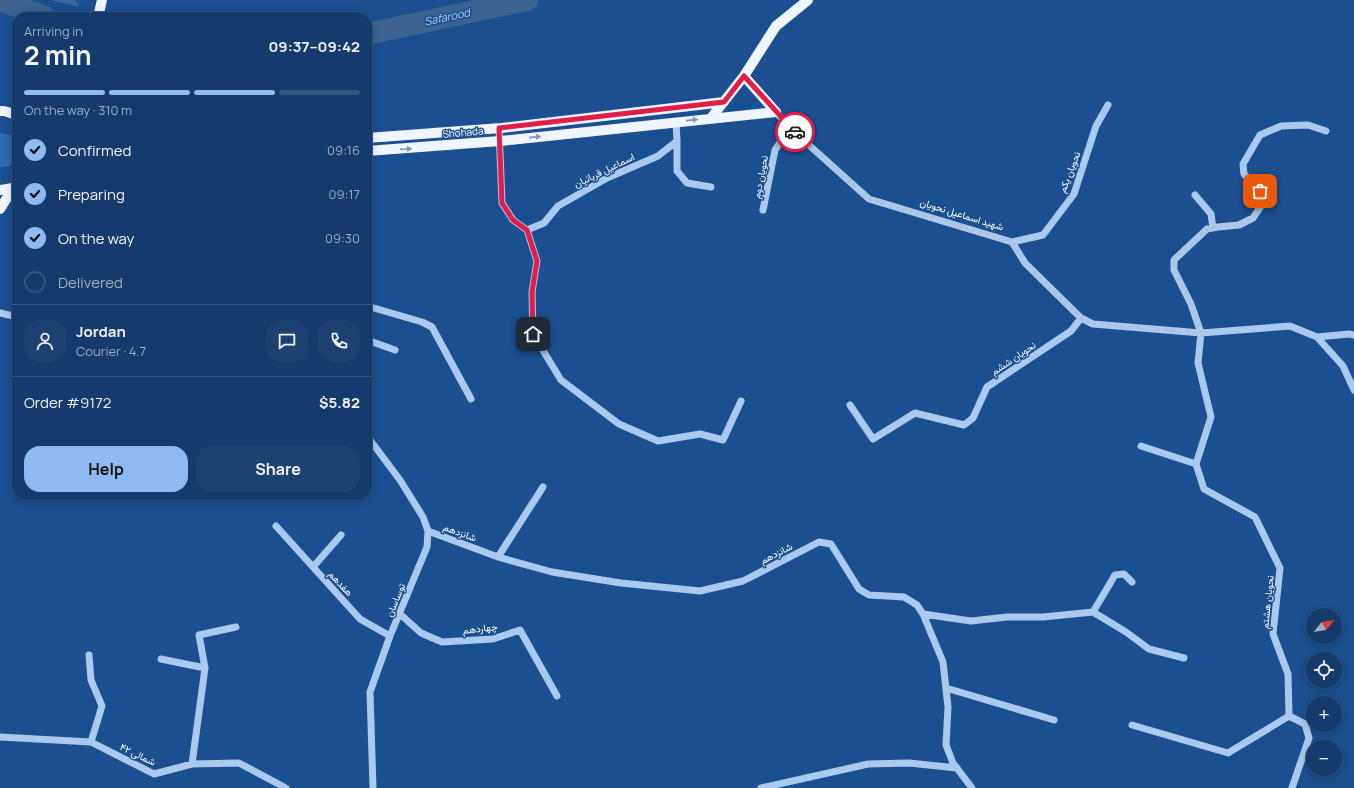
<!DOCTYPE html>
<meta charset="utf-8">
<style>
:root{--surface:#143b6b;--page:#1d4271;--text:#f1f3f6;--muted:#9dadc1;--line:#33557e;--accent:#90b9f0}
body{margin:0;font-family:Manrope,Vazirmatn,sans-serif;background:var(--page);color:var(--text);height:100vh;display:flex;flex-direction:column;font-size:15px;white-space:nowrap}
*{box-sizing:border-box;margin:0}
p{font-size:13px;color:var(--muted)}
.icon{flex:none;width:22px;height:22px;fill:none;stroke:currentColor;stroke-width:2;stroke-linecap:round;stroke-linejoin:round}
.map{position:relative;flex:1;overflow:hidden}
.details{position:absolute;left:12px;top:12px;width:360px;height:488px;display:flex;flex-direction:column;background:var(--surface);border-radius:16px;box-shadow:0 2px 10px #0003,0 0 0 1px var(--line)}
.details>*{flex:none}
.needle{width:26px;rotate:60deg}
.fabs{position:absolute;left:1306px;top:608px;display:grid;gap:8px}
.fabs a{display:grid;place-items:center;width:36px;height:36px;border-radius:50%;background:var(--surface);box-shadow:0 2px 10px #0003,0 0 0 1px var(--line);font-size:20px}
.pin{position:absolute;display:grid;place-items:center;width:34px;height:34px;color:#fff;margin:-17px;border-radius:8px;box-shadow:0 2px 6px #0006}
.courier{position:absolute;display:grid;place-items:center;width:40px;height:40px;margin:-20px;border:3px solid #e11d48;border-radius:50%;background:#fff;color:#222;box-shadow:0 1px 5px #0007}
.head em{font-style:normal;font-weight:700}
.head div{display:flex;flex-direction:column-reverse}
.head{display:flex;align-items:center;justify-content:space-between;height:68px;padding:0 12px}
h1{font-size:26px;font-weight:700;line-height:30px}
.bar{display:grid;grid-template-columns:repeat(4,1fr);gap:6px 4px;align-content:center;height:48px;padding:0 12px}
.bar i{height:5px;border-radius:3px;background:var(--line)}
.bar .active{background:var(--accent)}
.bar p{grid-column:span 4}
.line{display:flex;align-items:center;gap:10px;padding:0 12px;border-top:1px solid var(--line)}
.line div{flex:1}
.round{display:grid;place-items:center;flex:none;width:42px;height:42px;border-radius:16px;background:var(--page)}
ol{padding:0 12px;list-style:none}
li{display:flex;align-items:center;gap:12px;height:44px}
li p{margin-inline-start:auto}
li .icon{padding:4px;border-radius:50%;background:var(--accent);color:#111;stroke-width:4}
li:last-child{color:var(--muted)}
li i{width:22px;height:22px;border:2px solid var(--line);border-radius:50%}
.primary-button{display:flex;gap:8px;margin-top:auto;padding:8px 12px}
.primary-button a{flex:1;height:46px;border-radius:16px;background:var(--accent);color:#111;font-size:16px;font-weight:700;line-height:46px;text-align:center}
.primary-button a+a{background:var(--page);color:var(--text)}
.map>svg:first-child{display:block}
</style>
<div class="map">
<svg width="1354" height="788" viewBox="0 0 1354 788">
<rect width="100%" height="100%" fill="#1b4f8f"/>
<path fill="#2e69ad" d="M0 133 11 135 17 141V160C12 165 7 168 0 167Z"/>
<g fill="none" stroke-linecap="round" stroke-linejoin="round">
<path stroke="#3c6290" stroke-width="22" d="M0 0 45 17
M367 34 527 0"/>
<path stroke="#a9c9ee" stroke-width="7" d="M776 112 790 128 869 199 1012 242 1025 263 1081 318 1093 324 1201 333 1290 326 1317 337 1349 334 1354 335
M499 128 502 203 513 220 527 230 537 261 532 292 533 334 561 380 619 424 658 441 700 434 723 440 741 401
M677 141V171L687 183 711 187
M1195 195 1211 214 1213 228
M763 210 775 150 790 128
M527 230 544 223 558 206 607 178 658 156 677 141 676 122
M1012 242 1043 235 1074 194 1096 126 1108 105
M367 306 422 322 432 327 471 399
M0 313 17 317
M1317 337 1343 366 1354 390
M367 340 395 350
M850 405 873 439 915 413 964 425 973 418 987 387 1071 331 1081 318
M367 436 400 480 423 517 428 531 427 547 390 636 370 692 373 788
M1141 446 1196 464
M276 526 313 567
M428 531 498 557 552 572 621 583 700 591 743 581 819 542 831 544 859 589 869 595 904 597 917 605 923 614 943 662 948 707 946 745 953 763 972 788
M341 535 313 567 360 619 390 636
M498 557 543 487
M1093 612 1115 575 1124 574 1132 582
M400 614 421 633 442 642 493 639 520 630 557 696
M923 614 971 621 1007 617H1043L1093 612 1126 632 1149 649 1184 658
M89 655 91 680 102 706 91 742
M161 659 205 668
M946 688 1054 720
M1289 716 1305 724 1309 738 1292 788
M1132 725 1228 753 1289 716 1288 674 1273 634 1280 568 1255 517 1204 489 1196 464 1211 417 1198 363 1201 333 1191 304 1174 270V260L1207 229 1218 227 1239 225 1253 218 1261 206 1260 191 1244 174 1243 164 1260 135 1281 126 1308 125 1326 131
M0 737 91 742 154 774 192 764 239 763 286 788
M192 764 205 668 199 635 236 627
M761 788 868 764 909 763 957 768"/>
<path stroke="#f0f6ff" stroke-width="10" d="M98 17 102 0
M744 76 776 112
M0 111H4L17 115
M711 118 744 76 776 26 808 0
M367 138 501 128 724 102
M367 151 500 141 776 112
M0 190 13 188 17 186
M0 209 13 188"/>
</g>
<path fill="#3a679d" d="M51 0H80L79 7Z"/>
<path fill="#305480" d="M75 0H80L79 7Z"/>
<defs><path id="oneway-solid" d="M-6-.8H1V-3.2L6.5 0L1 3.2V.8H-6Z"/></defs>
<g fill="#7b9ac1">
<use href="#oneway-solid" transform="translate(692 120) rotate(-6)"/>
<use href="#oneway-solid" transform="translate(535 137) rotate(-6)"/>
<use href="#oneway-solid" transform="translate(406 149) rotate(-4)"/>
</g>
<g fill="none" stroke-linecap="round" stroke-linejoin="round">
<path stroke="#afc1d8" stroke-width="4" stroke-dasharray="0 7.2" d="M795 132 869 199 1012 242 1025 263 1081 318 1093 324 1201 333 1192 304 1174 270V260L1207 229 1218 226 1239 225 1253 218 1261 206 1260 191"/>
<path stroke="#e11d48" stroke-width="5" d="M533 334 532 292 537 261 527 230 513 220 502 203 499 128 724 102 744 76 795 132"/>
</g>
<g text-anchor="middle" stroke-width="3" stroke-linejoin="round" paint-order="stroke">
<g font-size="10" fill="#fff" stroke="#1b4f8f">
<text transform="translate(463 132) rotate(-5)" y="4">Shohada</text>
<text transform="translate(604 170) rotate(-26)" y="4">اسماعیل قربانیان</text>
<text transform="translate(1069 172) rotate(-69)" y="4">نحویان یکم</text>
<text transform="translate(760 177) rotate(-79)" y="4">نحویان دوم</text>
<text transform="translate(962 214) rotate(17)" y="4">شهید اسماعیل نحویان</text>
<text transform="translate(1013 358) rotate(-34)" y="4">نحویان ششم</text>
<text transform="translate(460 532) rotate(20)" y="4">شانزدهم</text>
<text transform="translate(776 553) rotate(-27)" y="4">شانزدهم</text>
<text transform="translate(341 583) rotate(47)" y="4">هفدهم</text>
<text transform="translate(395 600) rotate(-68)" y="4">توساسان</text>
<text transform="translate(1267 602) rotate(-84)" y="4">نحویان هشتم</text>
<text transform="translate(480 628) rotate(-7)" y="4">چهاردهم</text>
<text transform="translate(138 754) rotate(26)" y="4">شمالی ۴۲</text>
</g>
<g font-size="11" font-style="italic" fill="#b5d3f5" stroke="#1b4f8f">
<text transform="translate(447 17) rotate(-12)" y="4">Safarood</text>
</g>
</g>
</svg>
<div class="fabs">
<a><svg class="needle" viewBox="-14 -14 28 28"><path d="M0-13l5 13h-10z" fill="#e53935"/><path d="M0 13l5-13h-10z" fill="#9dadc1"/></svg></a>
<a><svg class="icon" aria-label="locate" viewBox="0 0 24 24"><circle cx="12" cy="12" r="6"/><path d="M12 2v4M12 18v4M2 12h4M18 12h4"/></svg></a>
<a>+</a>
<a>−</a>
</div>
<div class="pin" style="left:1260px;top:191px;background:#ea580c"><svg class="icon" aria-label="bag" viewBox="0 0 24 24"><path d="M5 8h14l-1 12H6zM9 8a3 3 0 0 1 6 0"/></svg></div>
<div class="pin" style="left:533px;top:334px;background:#1f2937"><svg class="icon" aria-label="home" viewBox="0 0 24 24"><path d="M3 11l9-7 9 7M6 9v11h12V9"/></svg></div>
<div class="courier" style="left:795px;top:132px"><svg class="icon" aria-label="car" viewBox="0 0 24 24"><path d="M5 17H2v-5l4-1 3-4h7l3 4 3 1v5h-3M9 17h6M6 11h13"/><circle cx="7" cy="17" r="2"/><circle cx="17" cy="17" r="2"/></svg></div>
<section class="details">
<div class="head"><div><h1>2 min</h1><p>Arriving in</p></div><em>09:37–09:42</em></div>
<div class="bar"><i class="active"></i><i class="active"></i><i class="active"></i><i></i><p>On the way · 310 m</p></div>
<ol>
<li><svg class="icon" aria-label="check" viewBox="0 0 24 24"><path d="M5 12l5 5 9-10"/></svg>Confirmed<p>09:16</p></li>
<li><svg class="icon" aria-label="check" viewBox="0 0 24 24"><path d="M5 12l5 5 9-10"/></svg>Preparing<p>09:17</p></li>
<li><svg class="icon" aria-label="check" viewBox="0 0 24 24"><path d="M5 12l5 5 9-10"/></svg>On the way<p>09:30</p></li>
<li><i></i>Delivered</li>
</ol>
<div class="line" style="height:72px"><a class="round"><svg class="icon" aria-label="person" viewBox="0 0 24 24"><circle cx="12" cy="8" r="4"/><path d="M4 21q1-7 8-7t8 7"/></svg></a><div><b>Jordan</b><p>Courier · 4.7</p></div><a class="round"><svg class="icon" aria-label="chat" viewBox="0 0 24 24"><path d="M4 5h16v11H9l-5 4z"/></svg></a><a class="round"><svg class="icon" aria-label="phone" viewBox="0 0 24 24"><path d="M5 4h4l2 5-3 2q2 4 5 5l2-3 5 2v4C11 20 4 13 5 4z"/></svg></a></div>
<div class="line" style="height:52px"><div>Order #9172</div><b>$5.82</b></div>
<div class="primary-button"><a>Help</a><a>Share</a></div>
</section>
</div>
